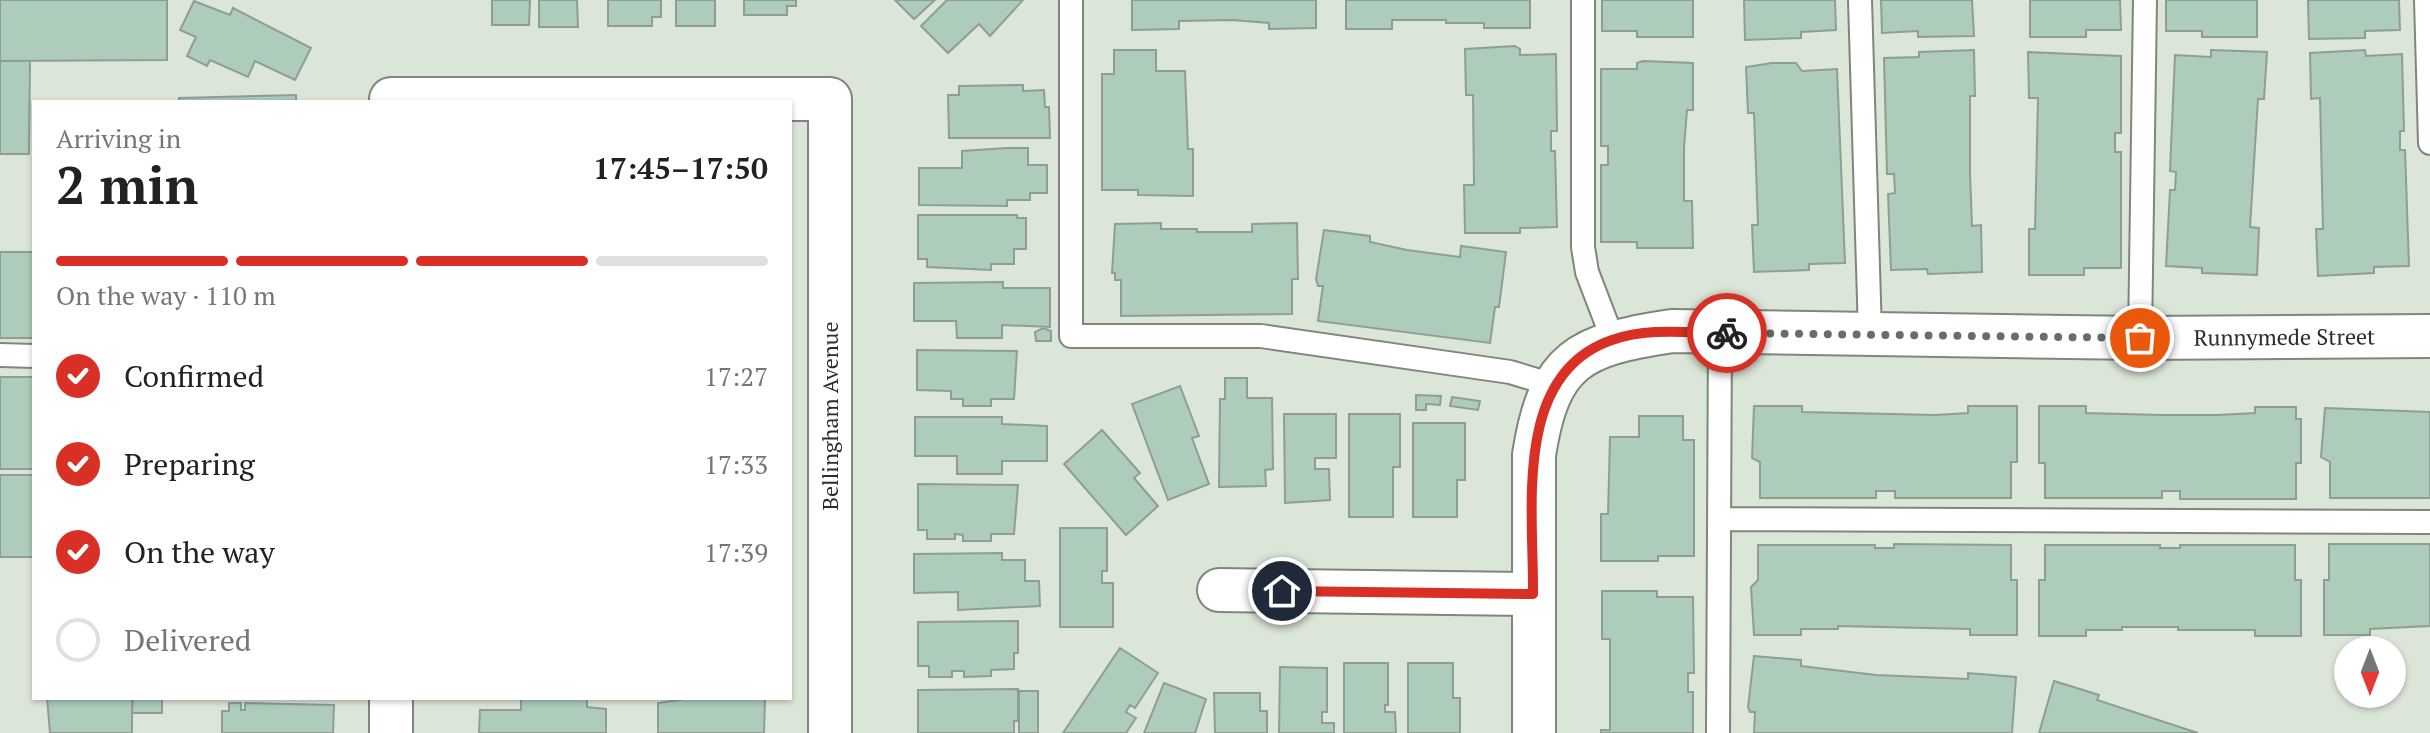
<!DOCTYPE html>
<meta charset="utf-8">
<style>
:root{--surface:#fff;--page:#f2f2f2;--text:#222;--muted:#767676;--line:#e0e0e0;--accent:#d93025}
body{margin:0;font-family:"PT Serif",serif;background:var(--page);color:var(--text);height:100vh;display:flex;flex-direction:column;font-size:30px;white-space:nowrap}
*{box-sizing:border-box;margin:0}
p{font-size:26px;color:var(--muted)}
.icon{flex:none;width:44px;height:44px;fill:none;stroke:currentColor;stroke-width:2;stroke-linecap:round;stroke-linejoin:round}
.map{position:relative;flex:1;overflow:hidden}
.drawer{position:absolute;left:32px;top:100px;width:760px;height:600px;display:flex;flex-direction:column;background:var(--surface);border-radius:0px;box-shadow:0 2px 6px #0004}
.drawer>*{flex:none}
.needle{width:52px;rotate:180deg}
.controls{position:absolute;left:2334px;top:636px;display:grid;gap:16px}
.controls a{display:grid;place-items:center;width:72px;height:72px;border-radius:50%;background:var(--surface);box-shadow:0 2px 6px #0004;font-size:40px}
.pin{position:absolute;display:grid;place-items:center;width:68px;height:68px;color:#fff;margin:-34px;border:4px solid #fff;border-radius:50%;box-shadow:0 2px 8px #0007}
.courier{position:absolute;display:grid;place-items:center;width:80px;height:80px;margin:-40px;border:6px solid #d93025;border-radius:50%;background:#fff;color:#222;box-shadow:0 2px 10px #0007}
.summary em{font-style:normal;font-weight:700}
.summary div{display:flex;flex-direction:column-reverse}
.summary{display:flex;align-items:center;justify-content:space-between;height:136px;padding:0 24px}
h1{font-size:52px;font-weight:700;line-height:60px}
.bar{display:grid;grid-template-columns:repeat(4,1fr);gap:12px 8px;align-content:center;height:96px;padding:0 24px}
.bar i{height:10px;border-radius:6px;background:var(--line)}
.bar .on{background:var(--accent)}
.bar p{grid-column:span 4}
ol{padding:0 24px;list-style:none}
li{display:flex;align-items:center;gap:24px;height:88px}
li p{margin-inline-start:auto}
li .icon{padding:8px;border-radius:50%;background:var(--accent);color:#fff;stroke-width:4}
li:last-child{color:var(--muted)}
li i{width:44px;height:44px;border:4px solid var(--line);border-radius:50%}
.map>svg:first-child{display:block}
</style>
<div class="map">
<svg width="2430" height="733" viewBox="0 0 2430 733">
<rect width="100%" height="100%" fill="#dce6d8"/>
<path fill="#adccb9" stroke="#8f9e95" stroke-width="2" d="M0 0H167V60L0 61Z
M492 0H530L529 25H492Z
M539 0H577L578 27H539Z
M608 0H661V17H652V26H608Z
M676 0H715V26H676Z
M744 0H796V6H787V15H744Z
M895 0H935L914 19Z
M947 0H1023L990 36 979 24 948 53 921 26Z
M1132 0H1316V28L1269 29V23L1232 20 1179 21V29L1132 30Z
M1346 0H1530V28H1484V23H1446V20H1392V29H1346Z
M1602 0H1693V37H1637V31H1602Z
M1744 0H1835L1836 30 1801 32V38L1745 40Z
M1881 0H1972L1974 36 1918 37V31L1882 33Z
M2030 0H2120L2121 30H2086V37H2030Z
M2166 0H2257V37H2202V31H2166Z
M2308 0H2399L2400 30 2365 31V38L2309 39Z
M194 1 230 15 233 8 311 48 295 80 255 61 248 77 210 60 207 66 187 56 196 37 180 30Z
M1515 46 1520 49V55L1556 54 1557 131H1551V151H1555L1557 227 1520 228V233H1465L1464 185H1474L1473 95H1466L1465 49Z
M1114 50H1156V71H1185L1188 149H1193V196L1138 195V190H1102V74H1114Z
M1974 50 1975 96H1970V173L1972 226 1981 225 1982 272 1928 274 1927 269 1891 270 1888 194 1895 193 1894 174H1887L1884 58 1919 57V52Z
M2211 50 2267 52 2264 99H2258L2250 227 2259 228 2257 275 2202 273V268L2166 266 2170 190H2175L2176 172 2170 171 2175 55 2211 57Z
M2365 50 2366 56 2402 54 2404 131H2400V150H2405L2409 266 2374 267V273L2318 276 2316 229H2323L2320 98 2311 99 2310 53Z
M2028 52 2121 56V133H2115V152H2121V268H2084V275H2029V229H2035L2038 98H2029Z
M0 61H30L29 154H0Z
M1643 61 1693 63V110H1687L1684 148V201H1692L1693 248H1637V242H1601V165H1608V146H1601V69H1637V63Z
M1772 63H1796L1802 71 1837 69 1845 263 1809 264V270L1754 272 1752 225H1758L1754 113H1748L1746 67Z
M1023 85V91L1044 90 1045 107H1049L1050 138H949L948 95H959V86Z
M296 95V102H179V98Z
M1006 148H1028V165H1047V193H1030V200H1007V206L919 205V168H962V151Z
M918 215H1017V218H1026V249H1014V264H991V270L927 267V259H918Z
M1161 223V229H1197V232H1252V224L1297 223 1298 279H1292V314L1121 316V280H1115V273H1112L1115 224Z
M1324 230 1370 236V242L1407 250 1460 257 1461 246 1506 252 1499 307H1495L1490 343 1318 321 1323 286H1318L1316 279Z
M0 252H34V338H0Z
M1003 282V288H1050V327L1002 325V338H957L956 321H914V283Z
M1043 328 1051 331V341H1036L1035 332Z
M917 350 1017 351 1014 399H991V406H963V399H951V391L917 390Z
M0 377H34V469H0Z
M1225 378H1247V398H1272L1273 469 1265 470 1266 486 1219 487 1220 399H1225Z
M1180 386 1199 436 1192 438 1209 484 1168 500 1132 404Z
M1416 395 1441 396 1440 405 1426 404V410H1416Z
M1452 397 1480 401 1478 410 1450 406Z
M1754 406H1802V412L1935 415 1968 413V406H2017V462H2011V498H1895V491H1876V498H1760V462L1752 458Z
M2039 406H2086V413L2162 415H2218L2255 413V407H2296V419H2301V463H2296V499H2180V491H2162V498H2045V463H2039Z
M2325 408 2430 412V498H2330V462L2321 457Z
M1284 414H1336V458H1315V469H1329L1330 500 1285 503Z
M1349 414H1400V467H1393V517H1349Z
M1639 416H1683V440H1694V556H1658V561H1601V514H1608L1610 437H1639Z
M915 417H1002V424L1047 426V461H1002V474H957V456H915Z
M1413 423H1465V480H1457V517H1413Z
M1102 430 1140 473 1134 478 1158 506 1126 535 1064 464Z
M0 475H34V557H0Z
M918 484 1018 485 1014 534H991V541H963V535L955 534V539H927V530H918Z
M1060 528H1107V571H1102V583H1113V627H1060Z
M1894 544 2011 545V580H2017V635H1970V629L1838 626V629H1801V635H1754L1751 587 1758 580V545H1875V548H1894Z
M2329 544H2430V626L2370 629V635H2324V580H2329Z
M2045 545H2160V548H2180V545H2295V580H2301V636H2255V630H2178V627H2122V630H2086V636H2039V580H2045Z
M1002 553V560H1025V581H1039L1040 606 958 610V592L914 593V554Z
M1602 591H1657V597H1693L1694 673H1688V692H1693V733H1601V730H1610V639H1602Z
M1018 621V653H1014V669L991 670V676L964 677V671H952V677H929V666H918V622Z
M1120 648 1158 673 1135 708 1130 705 1126 712 1136 718 1126 733H1063Z
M1754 656 1801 660V666L1876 675 1968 679V673L2016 677 2012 733H1754L1755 712H1750L1748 707Z
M1344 663H1388V705H1385V712H1395L1396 733H1344Z
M1408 663H1453V698H1460V733H1408Z
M1280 667 1327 668V712H1322V723H1334V733H1279Z
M2054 681 2099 695 2097 700 2198 733H2039Z
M1164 683 1206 699 1195 733H1144Z
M1018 689V721H1014V733H918V690Z
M1019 691H1038V733H1019Z
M1214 693H1260V711H1267V733H1215Z
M47 698H132V733H50Z
M133 698H162V713H132Z
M521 698H587V707L606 709V733H479L480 710H521Z
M691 698 765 699 764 733H658V703Z
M229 703H241V710H245V703L334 705 333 733H222V711H229Z"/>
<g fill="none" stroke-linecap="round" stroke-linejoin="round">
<defs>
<path id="service" d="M1071 0V336H1261L1510 372 1553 385
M1583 0V247L1587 272 1613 340
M1860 0 1870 334
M2426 0 2430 143
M2140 338 2145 0
M0 355 34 356
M1721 519 2430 522
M1718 733 1720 333"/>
<g id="minor">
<path d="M391 102V99H830V733"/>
<path d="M1219 590 1533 594"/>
<path d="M391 733V698"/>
<path id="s1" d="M1534 733V455C1549 358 1580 345 1672 331L2140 338 2430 336"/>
</g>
</defs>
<use href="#service" stroke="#7e877b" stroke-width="26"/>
<use href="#minor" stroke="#7e877b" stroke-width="46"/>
<use href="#service" stroke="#fff" stroke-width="22"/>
<use href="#minor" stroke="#fff" stroke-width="42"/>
</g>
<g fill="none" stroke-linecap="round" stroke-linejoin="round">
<path stroke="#686e66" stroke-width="8" stroke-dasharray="0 14.4" d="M1727 333 2140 338"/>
<path stroke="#d93025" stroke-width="10" d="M1282 591 1533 594C1534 510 1512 374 1612 340 1649 327 1689 333 1727 333"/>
</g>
<g text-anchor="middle" stroke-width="8" stroke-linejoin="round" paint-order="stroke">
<g font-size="22" fill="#2a2e29" stroke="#fff">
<text dy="8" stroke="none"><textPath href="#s1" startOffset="1098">Runnymede Street</textPath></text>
<text transform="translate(830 416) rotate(-90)" y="8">Bellingham Avenue</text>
</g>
</g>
</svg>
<div class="controls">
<a><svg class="needle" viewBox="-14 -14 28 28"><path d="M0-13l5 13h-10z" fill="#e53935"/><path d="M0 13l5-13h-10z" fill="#767676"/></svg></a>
</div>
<div class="pin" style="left:2140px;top:338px;background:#ea580c"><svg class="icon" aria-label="bag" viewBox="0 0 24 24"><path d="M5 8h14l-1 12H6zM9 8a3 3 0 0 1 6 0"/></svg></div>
<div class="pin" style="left:1282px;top:591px;background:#1f2937"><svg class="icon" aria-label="home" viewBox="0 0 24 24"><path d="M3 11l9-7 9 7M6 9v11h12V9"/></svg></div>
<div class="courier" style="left:1727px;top:333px"><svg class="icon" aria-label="bike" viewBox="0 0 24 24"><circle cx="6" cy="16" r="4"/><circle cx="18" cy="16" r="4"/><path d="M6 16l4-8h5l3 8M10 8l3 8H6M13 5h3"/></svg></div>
<section class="drawer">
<div class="summary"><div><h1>2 min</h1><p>Arriving in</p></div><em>17:45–17:50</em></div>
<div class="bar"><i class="on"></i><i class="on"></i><i class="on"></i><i></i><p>On the way · 110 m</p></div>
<ol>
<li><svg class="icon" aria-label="check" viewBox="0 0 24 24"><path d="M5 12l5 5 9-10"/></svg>Confirmed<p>17:27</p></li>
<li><svg class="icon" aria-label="check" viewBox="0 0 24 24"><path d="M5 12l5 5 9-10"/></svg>Preparing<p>17:33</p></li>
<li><svg class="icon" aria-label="check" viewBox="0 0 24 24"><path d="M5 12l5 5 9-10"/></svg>On the way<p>17:39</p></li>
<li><i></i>Delivered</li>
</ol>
</section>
</div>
